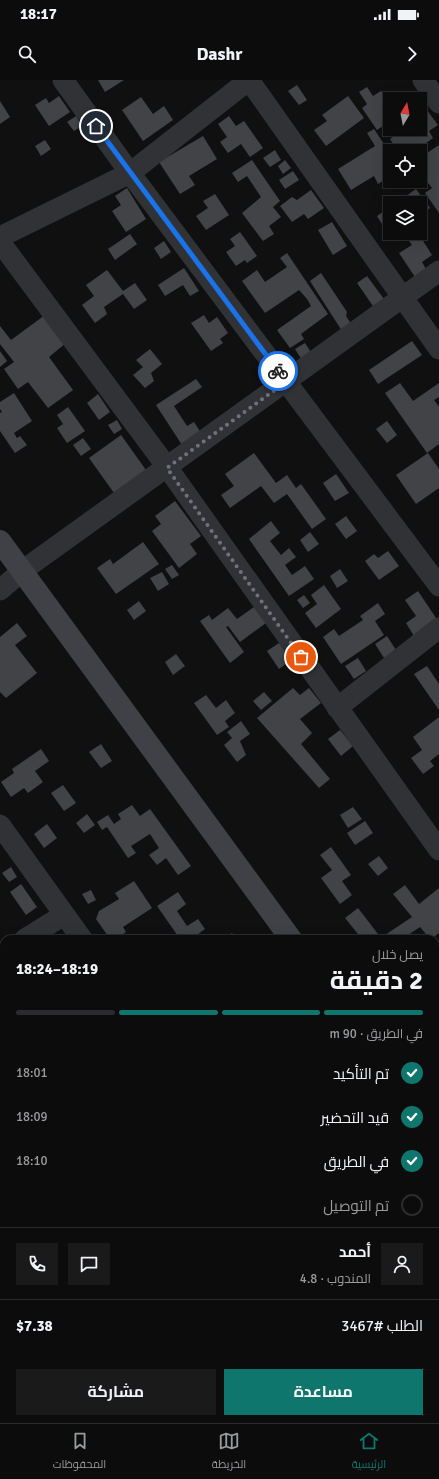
<!DOCTYPE html>
<html lang="ar">
<meta charset="utf-8">
<style>
:root{--surface:#0c0c0d;--page:#1a1a1b;--text:#f1f3f6;--muted:#9a9b9d;--line:#2c2c2e;--accent:#0f766e}
body{margin:0;font-family:Signika,Cairo,sans-serif;background:var(--page);color:var(--text);direction:rtl;height:100vh;display:flex;flex-direction:column;font-size:15px;white-space:nowrap}
*{box-sizing:border-box;margin:0}
p{font-size:13px;color:var(--muted)}
.icon{flex:none;width:22px;height:22px;fill:none;stroke:currentColor;stroke-width:2;stroke-linecap:round;stroke-linejoin:round}
.map{position:relative;flex:1;overflow:hidden;direction:ltr}
.drawer{position:absolute;left:0px;top:855px;width:439px;height:488px;display:flex;flex-direction:column;background:var(--surface);border-radius:12px 12px 0 0;box-shadow:0 4px 16px #0002,0 0 0 1px var(--line);direction:rtl}
.drawer>*{flex:none}
.needle{width:26px;rotate:10deg}
.tools{position:absolute;left:383px;top:12px;display:grid;gap:8px}
.tools a{display:grid;place-items:center;width:44px;height:44px;border-radius:0px;background:var(--surface);box-shadow:0 4px 16px #0002,0 0 0 1px var(--line);font-size:20px}
.pin{position:absolute;display:grid;place-items:center;width:34px;height:34px;color:#fff;margin:-17px;border:2px solid #fff;border-radius:50%;box-shadow:0 1px 4px #0007}
.courier{position:absolute;display:grid;place-items:center;width:40px;height:40px;margin:-20px;border:3px solid #1a73e8;border-radius:50%;background:#fff;color:#222;box-shadow:0 1px 5px #0007}
.overview em{font-style:normal;font-weight:700}
.overview div{display:flex;flex-direction:column-reverse}
.overview{display:flex;align-items:center;justify-content:space-between;height:68px;padding:0 16px}
h1{font-size:26px;font-weight:700;line-height:30px}
.bar{display:grid;grid-template-columns:repeat(4,1fr);gap:6px 4px;align-content:center;height:48px;padding:0 16px}
.bar i{height:5px;border-radius:3px;background:var(--line)}
.bar .active{background:var(--accent)}
.bar p{grid-column:span 4}
.line{display:flex;align-items:center;gap:10px;padding:0 16px;border-top:1px solid var(--line)}
.line div{flex:1}
.round{display:grid;place-items:center;flex:none;width:42px;height:42px;border-radius:0px;background:var(--page)}
ol{padding:0 16px;list-style:none}
li{display:flex;align-items:center;gap:12px;height:44px}
li p{margin-inline-start:auto}
li .icon{padding:4px;border-radius:50%;background:var(--accent);color:#fff;stroke-width:4}
li:last-child{color:var(--muted)}
li i{width:22px;height:22px;border:2px solid var(--line);border-radius:50%}
.action{display:flex;gap:8px;margin-top:auto;padding:8px 16px}
.action a{flex:1;height:46px;border-radius:0px;background:var(--accent);color:#fff;font-size:16px;font-weight:700;line-height:46px;text-align:center}
.action a+a{background:var(--page);color:var(--text)}
.status{display:flex;justify-content:space-between;align-items:center;height:28px;padding:0 20px;background:var(--surface);direction:ltr}
.status svg{height:11px;fill:currentColor}
header{display:flex;justify-content:space-between;align-items:center;height:52px;padding:0 16px;background:var(--surface);font-size:18px;font-weight:700}
.dock{display:flex;justify-content:space-around;align-items:center;height:56px;border-top:1px solid var(--line);background:var(--surface);font-size:11px;color:var(--muted)}
.dock a{display:grid;justify-items:center;gap:2px}
.dock .active{color:var(--accent)}
.map>svg:first-child{display:block}
</style>
<div class="status"><b>18:17</b><svg viewBox="0 0 49 12"><path d="M0 12V9h3v3zM5 12V6h3v6zM10 12V3h3v9zM15 12V0h3v12zM26 1h20v11H26zM47 4h2v5h-2z"/></svg></div>
<header><svg class="icon" aria-label="forward" viewBox="0 0 24 24"><path d="M9 5l7 7-7 7"/></svg>Dashr<svg class="icon" aria-label="search" viewBox="0 0 24 24"><circle cx="10" cy="10" r="6"/><path d="M15 15l6 6"/></svg></header>
<div class="map">
<svg width="439" height="1343" viewBox="0 0 439 1343">
<rect width="100%" height="100%" fill="#101011"/>
<path fill="#414347" d="M98 0H124L105 12Z
M297 5 307 20 299 25 288 11Z
M367 7 373 16 381 11 390 24 382 31 389 42 377 50 362 28 367 24 359 12Z
M59 16 70 32 49 46 35 25 46 18 49 23Z
M348 16 364 38 326 66 314 50 327 41 322 35Z
M141 17 153 34 164 26 173 40 143 61 122 30Z
M0 21 10 37 0 44Z
M421 22 438 45 429 51 433 58 422 66 427 73 439 65V133L425 113 432 108 425 99 417 105 413 101H420V71H398L390 59 404 49H420V23Z
M76 36 82 46 74 51 67 42Z
M229 36 236 46 244 41 263 68 250 77 241 64 228 73 220 62 227 57 218 44Z
M374 49 390 73V96L378 104 374 96 351 110 338 89 375 66 367 53Z
M203 56 217 79 189 96 195 105 180 114 159 82Z
M45 60 51 69 41 76 35 66Z
M275 70 281 80 270 87 263 78Z
M252 80 280 121 273 127 281 137 269 146 274 154 263 161 242 133 261 117 247 96 238 102 232 93Z
M285 80 291 88 283 94 278 86Z
M293 91 299 100 285 109 279 100Z
M127 108 146 139 126 152 112 131 121 125 115 116Z
M416 109 430 128 420 135V123H396Z
M311 110 324 128 308 139 304 134 292 142 280 126 292 117 297 120Z
M215 114 229 135 206 150 196 136 208 128 203 121Z
M390 127V145L385 149 377 136Z
M332 142 347 166 333 175 318 150Z
M240 152 257 176 247 183 245 180 236 186 226 172 235 166 230 159Z
M406 153H418L432 175 422 182 426 189 415 197 399 173 412 165 404 154Z
M130 154 137 164 115 180 108 169Z
M164 161 171 172 161 179 154 168Z
M287 173 328 234 301 254 304 259 290 268 277 250 311 226 307 219 299 210 265 233 242 201 257 190 265 202 287 187 280 178Z
M184 188 199 211 190 216 183 205 165 216 158 205Z
M107 190 123 211 135 203 147 220 134 229 123 214 104 227 107 234 95 243 82 225 94 216 86 205Z
M321 193 347 232 346 236 352 245 342 251 310 201Z
M367 196 384 219 373 226 357 203Z
M45 235 66 263 49 277 73 310 48 328 28 302 18 309 4 289 14 282 0 264V246L11 260Z
M204 235 209 243 217 237 228 253 220 259 223 263 211 271 191 243Z
M412 261 422 275 378 304 369 290Z
M305 263 312 274 302 280 295 269Z
M150 269 162 284 151 293 154 301 145 308 133 295 143 287 136 280Z
M0 271 7 281 0 287Z
M196 299 202 307 174 326 187 346 194 342 201 353 182 365 156 325Z
M400 303 413 321 439 303V317L434 320 439 327V364L427 373 385 313Z
M14 313 32 341 14 353 17 358 20 356 27 365 15 373 0 351V333L2 332 0 329V322Z
M98 314 110 332 99 340 87 323Z
M68 327 85 351 67 363 57 348 63 344 57 335Z
M117 340 122 349 114 354 108 345Z
M387 341 397 355 387 363 376 349Z
M121 355 146 390 114 413 89 378Z
M83 358 91 369 81 376 73 365Z
M254 373 276 403 287 395 296 408 301 404 326 439 312 449 287 414 274 423 261 406 230 428 221 415 234 406 225 394Z
M428 373 439 389V408L416 424 396 395Z
M336 394 349 413 335 421 323 403Z
M175 421 201 456 190 464 197 474 179 488 152 451 161 444 155 436Z
M346 436 357 451 346 459 335 444Z
M271 441 280 453 270 461 281 475 289 468 296 477 285 485 292 495 305 486 314 499 289 516 249 459Z
M310 452 319 464 308 472 300 460Z
M143 462 159 484 116 514 97 488 110 479 113 484Z
M388 471 399 486 379 500 365 481 374 474 378 478Z
M172 485 179 495 172 499 165 489Z
M340 489 348 501 337 508 330 496Z
M162 492 169 504 158 511 150 498Z
M324 505 341 529 316 548 305 533 317 524 311 515Z
M418 511 438 541 414 556 406 543 416 536 405 520Z
M304 515 310 523 303 528 297 520Z
M139 521 146 531 134 540 127 530Z
M378 523 385 534 375 541 384 555 341 584 323 557 334 549 339 556 363 540 360 536Z
M254 527 266 543 240 562 228 546 226 547 244 572 230 583 200 541 209 535 212 540 228 528 237 539Z
M17 543 27 556 15 565 37 593 6 618 0 612V557Z
M387 556 396 570 384 578 375 564Z
M279 563 291 580 279 589 267 571Z
M176 574 185 586 173 595 165 582Z
M358 578 366 591 354 599 345 586Z
M427 586 439 604V630L414 594Z
M293 608 300 615 309 608 321 623 300 639 312 653 301 664 330 699 319 708 257 638Z
M264 612 272 621 261 630 253 621Z
M206 615 216 628 226 620 235 633 225 641 229 647 217 655 194 623Z
M439 637V674L430 681 434 686 423 694 411 678 422 670 413 657Z
M241 641 250 654 240 661 246 675 237 682 224 665 232 658 227 652Z
M340 650 353 666 341 676 328 659Z
M101 664 112 681 101 688 89 672Z
M41 669 49 681 35 691 43 702 28 713 24 708 11 717 1 702 14 693 12 689Z
M63 705 76 723 64 731 51 713Z
M132 725 140 736 150 729 191 786 178 795 166 778 157 785 149 775 159 768 150 754 131 766 136 773 128 778 107 747 102 750 97 742 108 735 114 744 121 739 118 734Z
M353 727 362 739 348 748 340 735Z
M87 734 95 745 84 753 76 743Z
M365 741 373 753 355 765 347 753Z
M47 744 57 758 44 768 34 754Z
M331 767 351 795 342 801 352 815 340 824 321 798 332 790 320 775Z
M379 776 388 788 378 796 368 784Z
M11 787 17 797 9 802 2 793Z
M134 801 152 828 123 847 126 852 116 859H110L96 839 99 831 119 819 115 813Z
M21 804 37 827 26 835 10 812Z
M405 805 419 824 439 808V853L431 859H430L420 847 402 859H384L382 857 412 837 393 814Z
M91 810 96 820 88 824 82 814Z
M178 812 186 824 177 831 187 846 198 839 205 849 191 859H180L157 826Z
M358 828 378 854 371 859H362L345 838Z
M232 853 237 859H223Z
M4 901V930L0 933V903Z
M0 1016 4 1022V1045L0 1039Z
M437 1262 439 1264V1280L437 1282 435 1280V1265Z"/>
<g fill="none" stroke-linecap="round" stroke-linejoin="round">
<path stroke="#313236" stroke-width="21" d="M63 0 130 93 439 506
M249 0 439 269
M423 0 439 23
M0 157 130 93 249 0
M0 162 167 387 439 770
M0 510 22 491 439 191
M337 628 439 548
M0 745 82 859
M25 859 64 835
M0 875 4 872
M435 899 439 895
M0 999 4 1005
M0 1211 4 1208
M435 1214 439 1211
M430 1339 433 1343
M266 1343 272 1339"/>
<path stroke="#3f4146" stroke-width="22" d="M0 461 291 859
M435 1049 439 1054"/>
</g>
<g fill="none" stroke-linecap="round" stroke-linejoin="round">
<path stroke="#6f7379" stroke-width="4" stroke-dasharray="0 7.2" d="M278 291 286 302 167 388 301 577"/>
<path stroke="#1a73e8" stroke-width="5" d="M96 46 278 291"/>
</g>
</svg>
<div class="tools">
<a><svg class="needle" viewBox="-14 -14 28 28"><path d="M0-13l5 13h-10z" fill="#e53935"/><path d="M0 13l5-13h-10z" fill="#9a9b9d"/></svg></a>
<a><svg class="icon" aria-label="locate" viewBox="0 0 24 24"><circle cx="12" cy="12" r="6"/><path d="M12 2v4M12 18v4M2 12h4M18 12h4"/></svg></a>
<a><svg class="icon" aria-label="layers" viewBox="0 0 24 24"><path d="M12 4l9 5-9 5-9-5zM3 14l9 5 9-5"/></svg></a>
</div>
<div class="pin" style="left:301px;top:577px;background:#ea580c"><svg class="icon" aria-label="bag" viewBox="0 0 24 24"><path d="M5 8h14l-1 12H6zM9 8a3 3 0 0 1 6 0"/></svg></div>
<div class="pin" style="left:96px;top:46px;background:#1f2937"><svg class="icon" aria-label="home" viewBox="0 0 24 24"><path d="M3 11l9-7 9 7M6 9v11h12V9"/></svg></div>
<div class="courier" style="left:278px;top:291px"><svg class="icon" aria-label="bike" viewBox="0 0 24 24"><circle cx="6" cy="16" r="4"/><circle cx="18" cy="16" r="4"/><path d="M6 16l4-8h5l3 8M10 8l3 8H6M13 5h3"/></svg></div>
<section class="drawer">
<div class="overview"><div><h1>2 دقيقة</h1><p>يصل خلال</p></div><em>18:19–18:24</em></div>
<div class="bar"><i class="active"></i><i class="active"></i><i class="active"></i><i></i><p>في الطريق · 90 m</p></div>
<ol>
<li><svg class="icon" aria-label="check" viewBox="0 0 24 24"><path d="M5 12l5 5 9-10"/></svg>تم التأكيد<p>18:01</p></li>
<li><svg class="icon" aria-label="check" viewBox="0 0 24 24"><path d="M5 12l5 5 9-10"/></svg>قيد التحضير<p>18:09</p></li>
<li><svg class="icon" aria-label="check" viewBox="0 0 24 24"><path d="M5 12l5 5 9-10"/></svg>في الطريق<p>18:10</p></li>
<li><i></i>تم التوصيل</li>
</ol>
<div class="line" style="height:72px"><a class="round"><svg class="icon" aria-label="person" viewBox="0 0 24 24"><circle cx="12" cy="8" r="4"/><path d="M4 21q1-7 8-7t8 7"/></svg></a><div><b>أحمد</b><p>المندوب · 4.8</p></div><a class="round"><svg class="icon" aria-label="chat" viewBox="0 0 24 24"><path d="M4 5h16v11H9l-5 4z"/></svg></a><a class="round"><svg class="icon" aria-label="phone" viewBox="0 0 24 24"><path d="M5 4h4l2 5-3 2q2 4 5 5l2-3 5 2v4C11 20 4 13 5 4z"/></svg></a></div>
<div class="line" style="height:52px"><div>الطلب #3467</div><b>$7.38</b></div>
<div class="action"><a>مساعدة</a><a>مشاركة</a></div>
</section>
</div>
<nav class="dock">
<a class="active"><svg class="icon" aria-label="home" viewBox="0 0 24 24"><path d="M3 11l9-7 9 7M6 9v11h12V9"/></svg>الرئيسية</a>
<a><svg class="icon" aria-label="map" viewBox="0 0 24 24"><path d="M3 6l6-2 6 2 6-2v14l-6 2-6-2-6 2zM9 4v14M15 6v14"/></svg>الخريطة</a>
<a><svg class="icon" aria-label="saved" viewBox="0 0 24 24"><path d="M7 4h10v16l-5-4-5 4z"/></svg>المحفوظات</a>
</nav>
